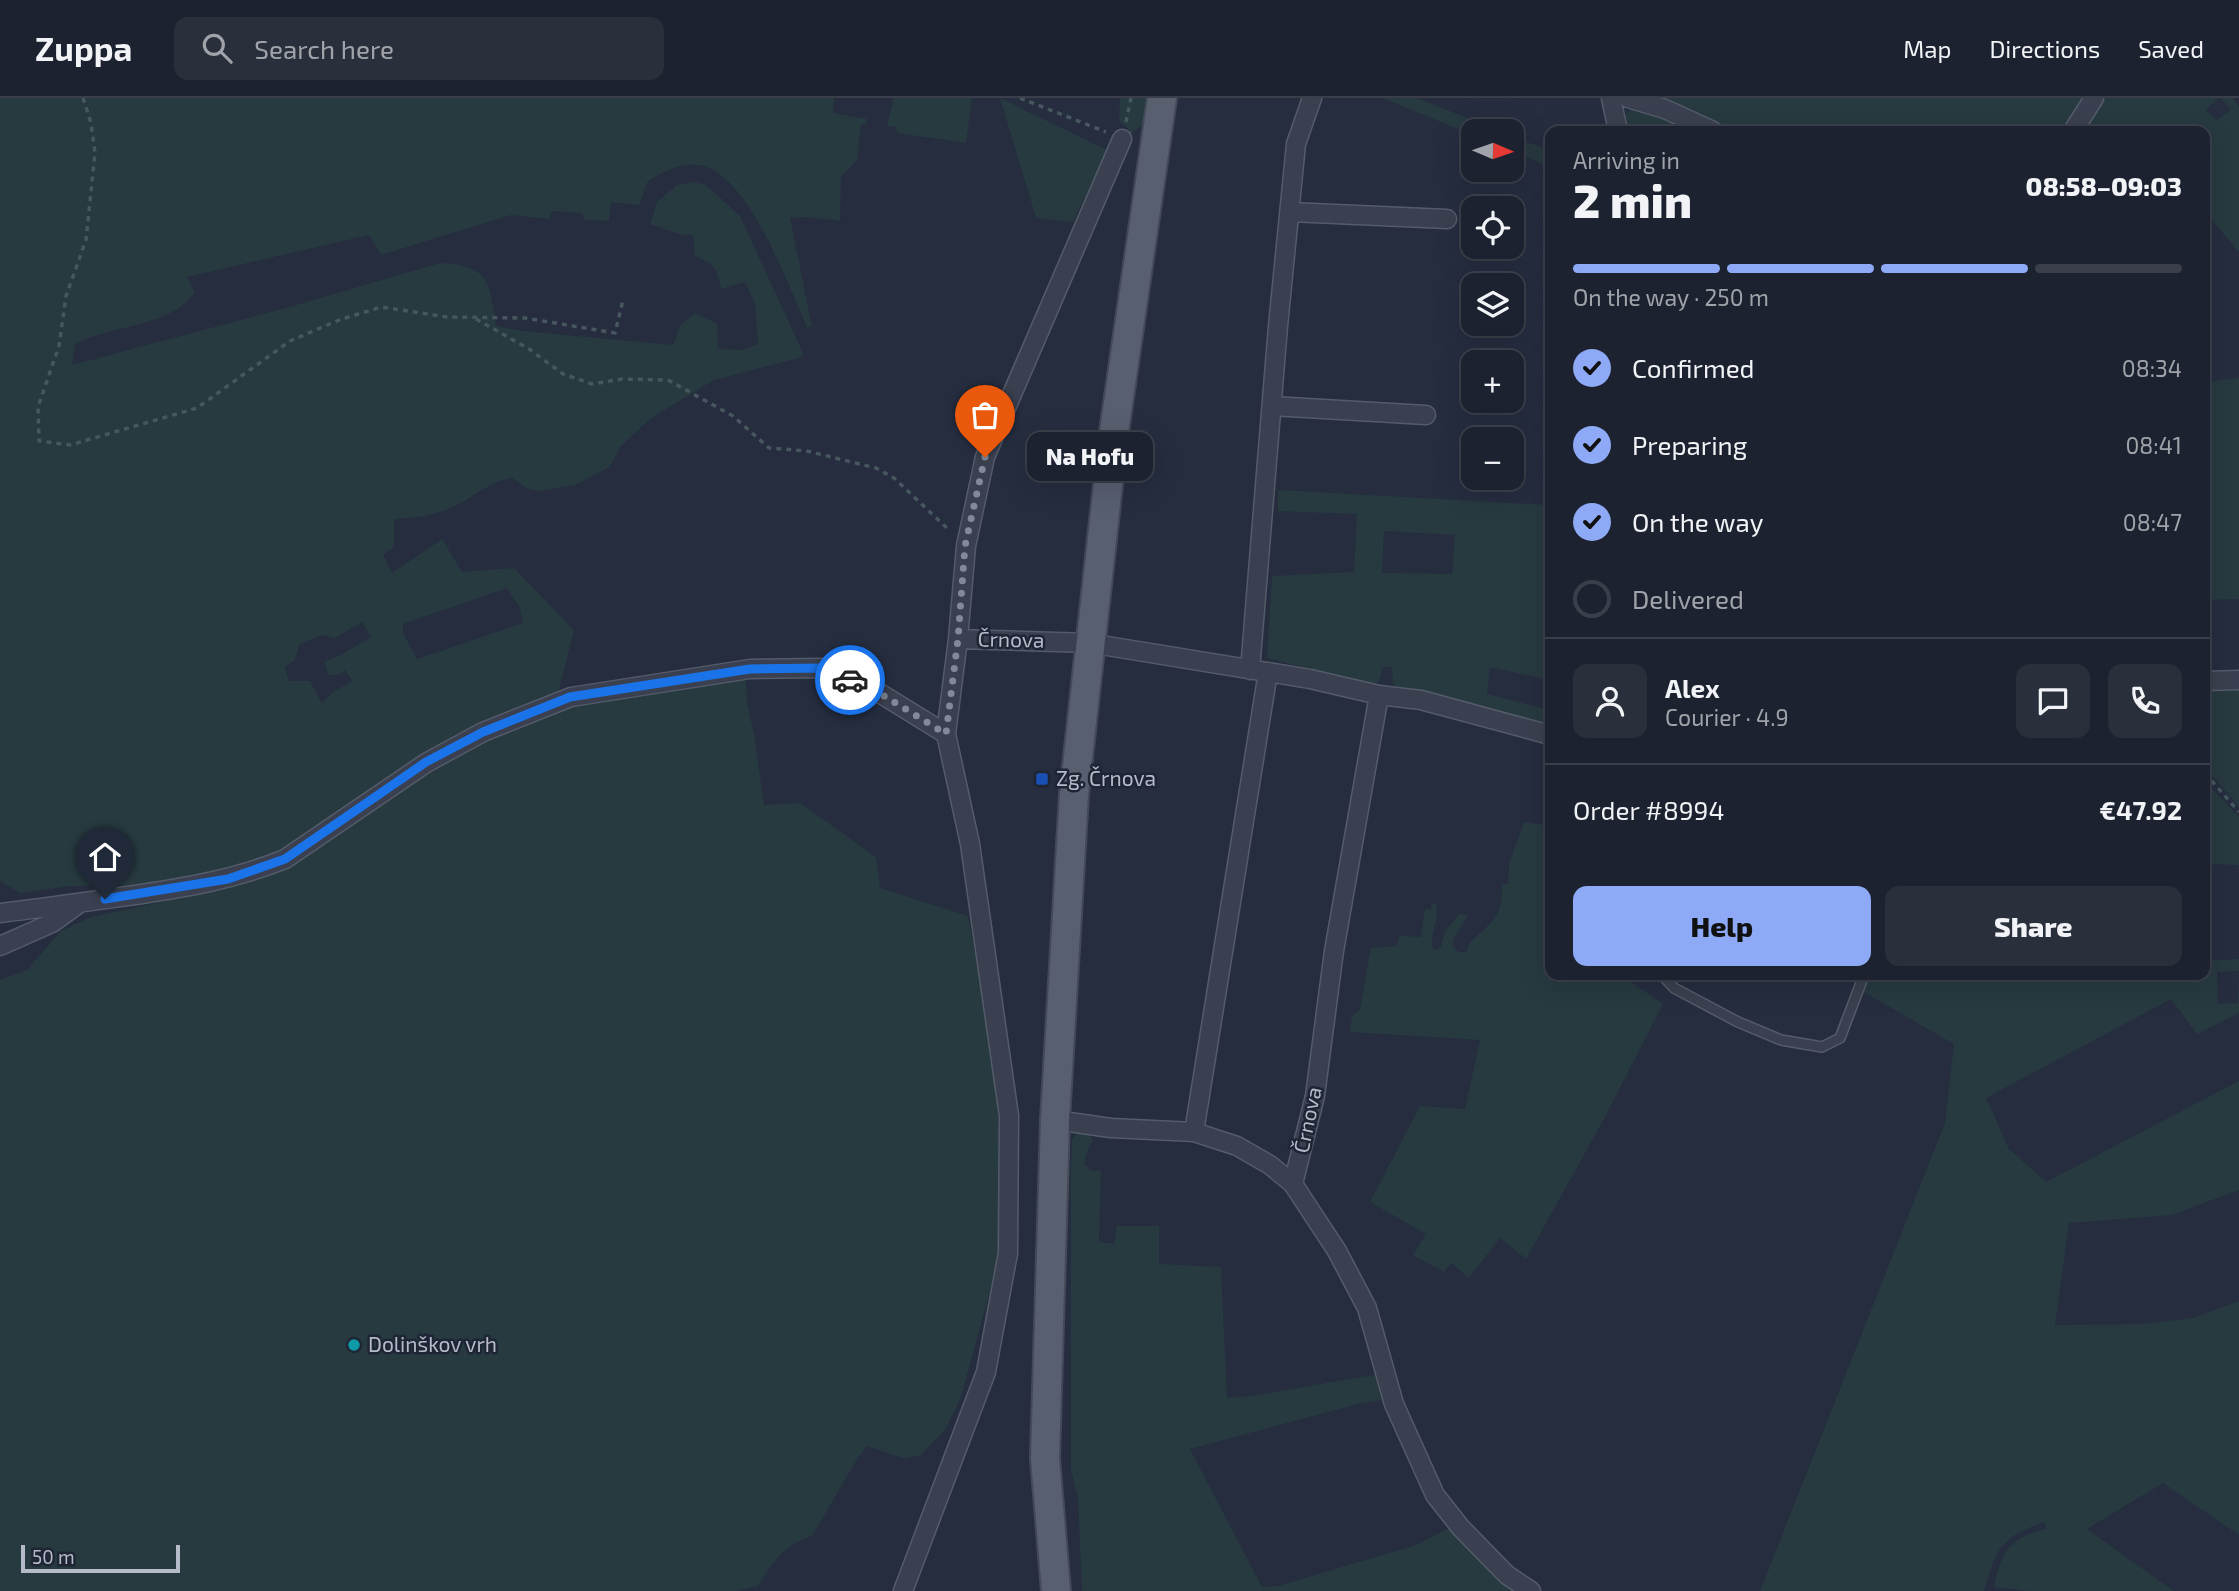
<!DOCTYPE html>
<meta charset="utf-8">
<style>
:root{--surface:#1c222f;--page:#292f3b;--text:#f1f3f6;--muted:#a0a4aa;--line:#3a3f4b;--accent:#8eaaf6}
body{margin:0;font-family:"Exo 2",sans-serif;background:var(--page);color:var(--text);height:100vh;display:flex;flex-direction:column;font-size:26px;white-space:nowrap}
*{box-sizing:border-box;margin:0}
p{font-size:23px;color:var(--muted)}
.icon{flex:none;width:38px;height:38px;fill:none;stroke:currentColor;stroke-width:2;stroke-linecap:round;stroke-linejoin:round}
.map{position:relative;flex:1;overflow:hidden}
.drawer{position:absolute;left:1545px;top:28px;width:665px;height:854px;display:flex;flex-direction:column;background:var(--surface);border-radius:14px;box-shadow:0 7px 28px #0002,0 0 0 2px var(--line)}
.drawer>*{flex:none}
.needle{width:46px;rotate:92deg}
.buttons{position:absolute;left:1461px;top:21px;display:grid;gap:14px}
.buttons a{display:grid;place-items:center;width:63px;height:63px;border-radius:14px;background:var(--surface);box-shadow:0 7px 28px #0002,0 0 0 2px var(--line);font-size:35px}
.scale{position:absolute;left:21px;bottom:18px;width:159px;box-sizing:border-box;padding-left:7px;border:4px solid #b6bbca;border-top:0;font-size:19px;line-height:24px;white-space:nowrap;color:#b6bbca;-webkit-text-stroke:5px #1e2534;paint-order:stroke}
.pin{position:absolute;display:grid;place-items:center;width:60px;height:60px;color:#fff;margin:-72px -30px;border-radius:50% 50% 50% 0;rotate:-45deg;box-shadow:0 0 7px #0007}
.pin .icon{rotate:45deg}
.courier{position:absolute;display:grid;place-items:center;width:70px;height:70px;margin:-35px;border:5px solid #1a73e8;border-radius:50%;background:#fff;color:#222;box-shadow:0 2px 9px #0007}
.bubble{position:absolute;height:49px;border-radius:14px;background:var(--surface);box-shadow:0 7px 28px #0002,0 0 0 2px var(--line);font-size:23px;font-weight:800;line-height:49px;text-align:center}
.overview em{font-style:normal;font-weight:800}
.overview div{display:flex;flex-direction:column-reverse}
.overview{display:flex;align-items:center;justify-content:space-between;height:119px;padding:0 28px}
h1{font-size:46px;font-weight:800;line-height:52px}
.bar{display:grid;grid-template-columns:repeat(4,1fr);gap:10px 7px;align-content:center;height:84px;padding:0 28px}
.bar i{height:9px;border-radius:5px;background:var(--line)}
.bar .active{background:var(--accent)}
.bar p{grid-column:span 4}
.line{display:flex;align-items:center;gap:18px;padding:0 28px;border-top:2px solid var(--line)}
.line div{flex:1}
.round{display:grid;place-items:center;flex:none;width:74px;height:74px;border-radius:14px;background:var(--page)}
ol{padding:0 28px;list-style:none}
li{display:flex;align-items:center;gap:21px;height:77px}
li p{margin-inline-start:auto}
li .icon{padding:7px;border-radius:50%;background:var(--accent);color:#111;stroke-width:4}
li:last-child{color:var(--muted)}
li i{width:38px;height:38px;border:4px solid var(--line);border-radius:50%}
.action{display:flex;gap:14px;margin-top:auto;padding:14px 28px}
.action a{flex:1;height:80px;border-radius:14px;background:var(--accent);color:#111;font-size:28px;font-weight:800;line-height:80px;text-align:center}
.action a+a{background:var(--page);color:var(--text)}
header{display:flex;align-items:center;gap:42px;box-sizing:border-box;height:98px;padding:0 35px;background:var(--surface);border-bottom:2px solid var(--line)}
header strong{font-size:33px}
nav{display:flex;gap:38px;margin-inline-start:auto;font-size:24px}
.search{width:490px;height:63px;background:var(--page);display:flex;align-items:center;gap:18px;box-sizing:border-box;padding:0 24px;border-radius:14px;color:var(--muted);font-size:26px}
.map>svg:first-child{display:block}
</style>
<header>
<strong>Zuppa</strong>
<div class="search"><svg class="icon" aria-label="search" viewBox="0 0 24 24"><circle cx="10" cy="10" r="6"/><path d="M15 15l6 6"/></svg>Search here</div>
<nav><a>Map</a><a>Directions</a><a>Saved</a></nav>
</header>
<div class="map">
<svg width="2239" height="1493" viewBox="0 0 2239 1493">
<rect width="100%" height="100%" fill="#252d3f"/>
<path fill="#273a40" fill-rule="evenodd" d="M0 0H834L833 15 867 21 866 26H861L857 62 841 79 840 123 810 119 790 120 812 229H807C787 186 749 75 699 67 680 64 663 74 648 83L639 107 611 104 609 123 585 122 582 115 552 113 549 121 511 117 381 157 369 137 187 179 195 195C188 201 182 210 174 213 143 230 106 230 75 246L72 267 293 208 440 165C491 168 489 183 496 228L523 233 673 247 681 226 695 215 717 225 718 251 743 252 758 246 755 205 745 184 721 191C717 170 715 167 695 158L693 137H683L650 126 657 104 677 87 694 84 706 87 740 118 803 255 802 259 714 282 650 321 620 349 610 369 575 387 539 393 527 391 512 380C490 383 473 400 453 409 434 418 415 420 394 421V449L383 457 392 475 442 441 462 474 514 470 574 532 558 596 463 637 408 666 283 750 251 765 210 777 150 787 70 788 20 795 0 783ZM507 490 520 510 523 525 417 561 403 535V526ZM362 524 371 539 344 555 324 564 329 577H338L345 572 352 583 332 595 322 605 310 583H289L285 569 295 562 299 547 322 537 335 540Z
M894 0H972L966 45 897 35 896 29 887 28Z
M1000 0 1107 52 1073 124 1036 120Z
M1120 0H1147L1143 26 1128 39V30L1119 23Z
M1382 0H1417L1500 33H1474L1473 37Z
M1656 0H2218L2206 12 2217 22 2231 12 2221 0H2233L2239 9V154L2205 114V33H2138L2134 28 2130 33H1731Z
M1634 8 1699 33H1627L1626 16Z
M1512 38 1550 53V69L1512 53Z
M2239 280V501L2205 502V284Z
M1278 392 1550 407V492L1547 516 1550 517V582L1490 569 1487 596 1550 612V627L1393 587 1392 569H1383L1379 584 1371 586 1267 560 1272 478 1354 474 1357 416 1278 413ZM1384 433 1455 437 1452 476 1382 475Z
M746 581 747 605 754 636 764 707 800 705 876 759 880 790 968 818 992 944 1000 1038 1002 1093 999 1147 990 1193 960 1302 945 1332 920 1358 903 1360 867 1348 856 1363 812 1438C783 1448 774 1463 758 1488L736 1493H0V882L27 872 61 833 91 819 227 790 273 776 322 745 368 710 471 647 564 609 680 586Z
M2239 590V709L2205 669V591Z
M2205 683 2239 719V767L2205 766Z
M1524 724 1550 728V877H1621L1663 906 1604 1021 1526 1161 1500 1140 1469 1180 1451 1165 1444 1174 1413 1157 1426 1136 1370 1104 1420 1008 1465 1011 1480 942 1350 934 1352 918 1360 911 1371 850 1397 848 1399 838 1421 839 1425 811 1431 812 1432 805 1436 806C1441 822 1427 838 1434 853L1441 849 1445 833 1460 815 1468 817 1453 842V849L1460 855 1467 853 1469 845C1489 827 1506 816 1501 786H1508L1509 766Z
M2239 861V873L2217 874 2218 906 2238 905 2239 877V915L2197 936 2171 901 1986 1000 2009 1051 2046 1084 2239 983V1092L2172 1117 2069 1125 2055 1227 2143 1226 2193 1220 2239 1203V1437L2163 1385 2087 1431 2174 1493H2029L1994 1489C2002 1452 2009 1440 2046 1431L2045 1424C2000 1439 1997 1449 1984 1493H1760L1945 1025 1954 946 1862 893 1868 877H2205V863Z
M1088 1034 1093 1042 1088 1051 1084 1066 1090 1072 1101 1073 1099 1144 1114 1146 1117 1128H1159V1166L1221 1169 1227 1300 1251 1298 1379 1276 1387 1301 1362 1305 1190 1351 1262 1489 1278 1488 1416 1447 1451 1429 1485 1468 1516 1493H1082L1078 1400 1071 1372V1067L1072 1041 1077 1035Z"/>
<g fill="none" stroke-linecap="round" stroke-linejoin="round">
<defs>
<path id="lane" d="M1662 877 1674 890 1738 924 1781 942 1822 949 1840 940 1864 877"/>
<path id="street" d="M1611 0 1618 33
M1628 0 1665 11 1713 33
M2073 33 2094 0
M1290 114 1447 121
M1272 308 1426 317
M958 541 1089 545 1310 581 1379 597 1421 602 1550 637
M1250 572 1278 228 1296 46 1312 0
M2205 583 2239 582
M0 815C43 810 85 804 128 798 183 790 233 782 285 761L426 665 483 634 571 599 750 571 823 570 873 591 946 636
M0 848 52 825 77 807
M1055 1022 1111 1030 1194 1034 1237 1048 1270 1067 1293 1086 1337 1153 1367 1210 1394 1306 1435 1397 1461 1430 1507 1477 1531 1493
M1194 1034 1268 574
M1293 1086 1315 998 1334 853 1379 597
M903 1493 986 1274 1008 1155 1009 1018 970 746 946 636 958 541 966 448 985 359 1122 41"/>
<path id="primary" d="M1056 1493 1045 1360 1055 1022 1074 696 1113 341 1162 0"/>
</defs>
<use href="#lane" stroke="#545b6a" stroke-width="12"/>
<use href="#street" stroke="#545b6a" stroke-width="21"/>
<use href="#primary" stroke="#434958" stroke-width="32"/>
<path stroke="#46575d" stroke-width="3.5" stroke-dasharray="5 5" stroke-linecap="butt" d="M83 0 91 25 95 55 86 142 66 198 59 248 38 309 39 343 70 347 197 310 290 243 339 222 381 209 447 219 525 220 615 235 623 202
M1020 0 1106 34
M1126 24 1131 0
M476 221 529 251 563 276 592 286 622 281 668 282 733 318 769 350 807 353 876 370 894 380 949 432
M2205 675 2239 714"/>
<use href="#lane" stroke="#3a404f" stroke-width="9"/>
<use href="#street" stroke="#3a404f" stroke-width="18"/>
<use href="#primary" stroke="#585f6f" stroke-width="28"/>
</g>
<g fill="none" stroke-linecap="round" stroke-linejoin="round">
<path stroke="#838999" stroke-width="7" stroke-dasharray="0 12.6" d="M850 582 873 591 946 636 958 541 965 448 985 359"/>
<path stroke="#1a73e8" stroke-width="9" d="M105 801 228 781 285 761 426 664 483 634 570 599 750 571 823 570 850 582"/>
</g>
<rect fill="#1a4fb4" stroke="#1e2534" stroke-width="2.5" x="1035" y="674" width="14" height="14" rx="3.5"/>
<circle fill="#0f9aa8" stroke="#1e2534" stroke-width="2.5" cx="354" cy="1247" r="7"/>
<g text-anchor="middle" stroke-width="5" stroke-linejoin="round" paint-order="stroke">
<g font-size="21" fill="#b6bbca" stroke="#1e2534">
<text transform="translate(1011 542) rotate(1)" y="7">Črnova</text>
<text transform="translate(1308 1022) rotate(-78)" y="7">Črnova</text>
</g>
<g font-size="21" fill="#b6bbca" stroke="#1e2534" text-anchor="start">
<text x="1056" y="688">Zg. Črnova</text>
<text x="368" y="1254">Dolinškov vrh</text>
</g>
</g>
</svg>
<div class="buttons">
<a><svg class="needle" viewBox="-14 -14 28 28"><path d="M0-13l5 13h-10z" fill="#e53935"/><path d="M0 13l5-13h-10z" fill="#a0a4aa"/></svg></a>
<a><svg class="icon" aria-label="locate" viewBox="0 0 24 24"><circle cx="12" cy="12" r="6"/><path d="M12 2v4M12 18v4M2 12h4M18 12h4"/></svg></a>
<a><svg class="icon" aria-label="layers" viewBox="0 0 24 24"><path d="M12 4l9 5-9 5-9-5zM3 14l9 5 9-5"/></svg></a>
<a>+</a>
<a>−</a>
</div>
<div class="scale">50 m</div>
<div class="pin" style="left:985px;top:359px;background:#ea580c"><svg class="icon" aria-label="bag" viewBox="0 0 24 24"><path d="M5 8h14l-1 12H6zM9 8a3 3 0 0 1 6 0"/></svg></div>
<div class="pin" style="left:105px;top:801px;background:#1f2937"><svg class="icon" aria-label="home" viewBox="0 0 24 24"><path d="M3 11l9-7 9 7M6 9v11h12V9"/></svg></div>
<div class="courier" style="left:850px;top:582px"><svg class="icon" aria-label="car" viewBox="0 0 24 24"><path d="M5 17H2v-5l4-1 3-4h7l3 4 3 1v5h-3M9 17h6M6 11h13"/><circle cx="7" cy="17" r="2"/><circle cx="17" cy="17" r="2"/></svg></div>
<div class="bubble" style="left:1027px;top:334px;width:126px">Na Hofu</div>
<section class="drawer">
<div class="overview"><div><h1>2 min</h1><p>Arriving in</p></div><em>08:58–09:03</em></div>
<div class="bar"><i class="active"></i><i class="active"></i><i class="active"></i><i></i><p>On the way · 250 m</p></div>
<ol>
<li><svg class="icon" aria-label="check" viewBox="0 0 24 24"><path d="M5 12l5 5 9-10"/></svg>Confirmed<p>08:34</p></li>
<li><svg class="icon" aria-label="check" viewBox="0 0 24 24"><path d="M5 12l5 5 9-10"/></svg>Preparing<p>08:41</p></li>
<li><svg class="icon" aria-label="check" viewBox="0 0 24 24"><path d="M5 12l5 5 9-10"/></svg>On the way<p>08:47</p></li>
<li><i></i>Delivered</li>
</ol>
<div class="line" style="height:126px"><a class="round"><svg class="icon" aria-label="person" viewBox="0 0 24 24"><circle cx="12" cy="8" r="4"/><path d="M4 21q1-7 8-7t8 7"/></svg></a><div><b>Alex</b><p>Courier · 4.9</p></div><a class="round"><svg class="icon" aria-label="chat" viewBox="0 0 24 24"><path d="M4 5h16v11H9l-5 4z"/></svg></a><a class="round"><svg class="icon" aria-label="phone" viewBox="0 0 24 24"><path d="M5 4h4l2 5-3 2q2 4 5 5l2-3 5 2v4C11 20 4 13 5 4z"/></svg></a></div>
<div class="line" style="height:91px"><div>Order #8994</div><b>€47.92</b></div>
<div class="action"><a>Help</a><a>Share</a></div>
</section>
</div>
